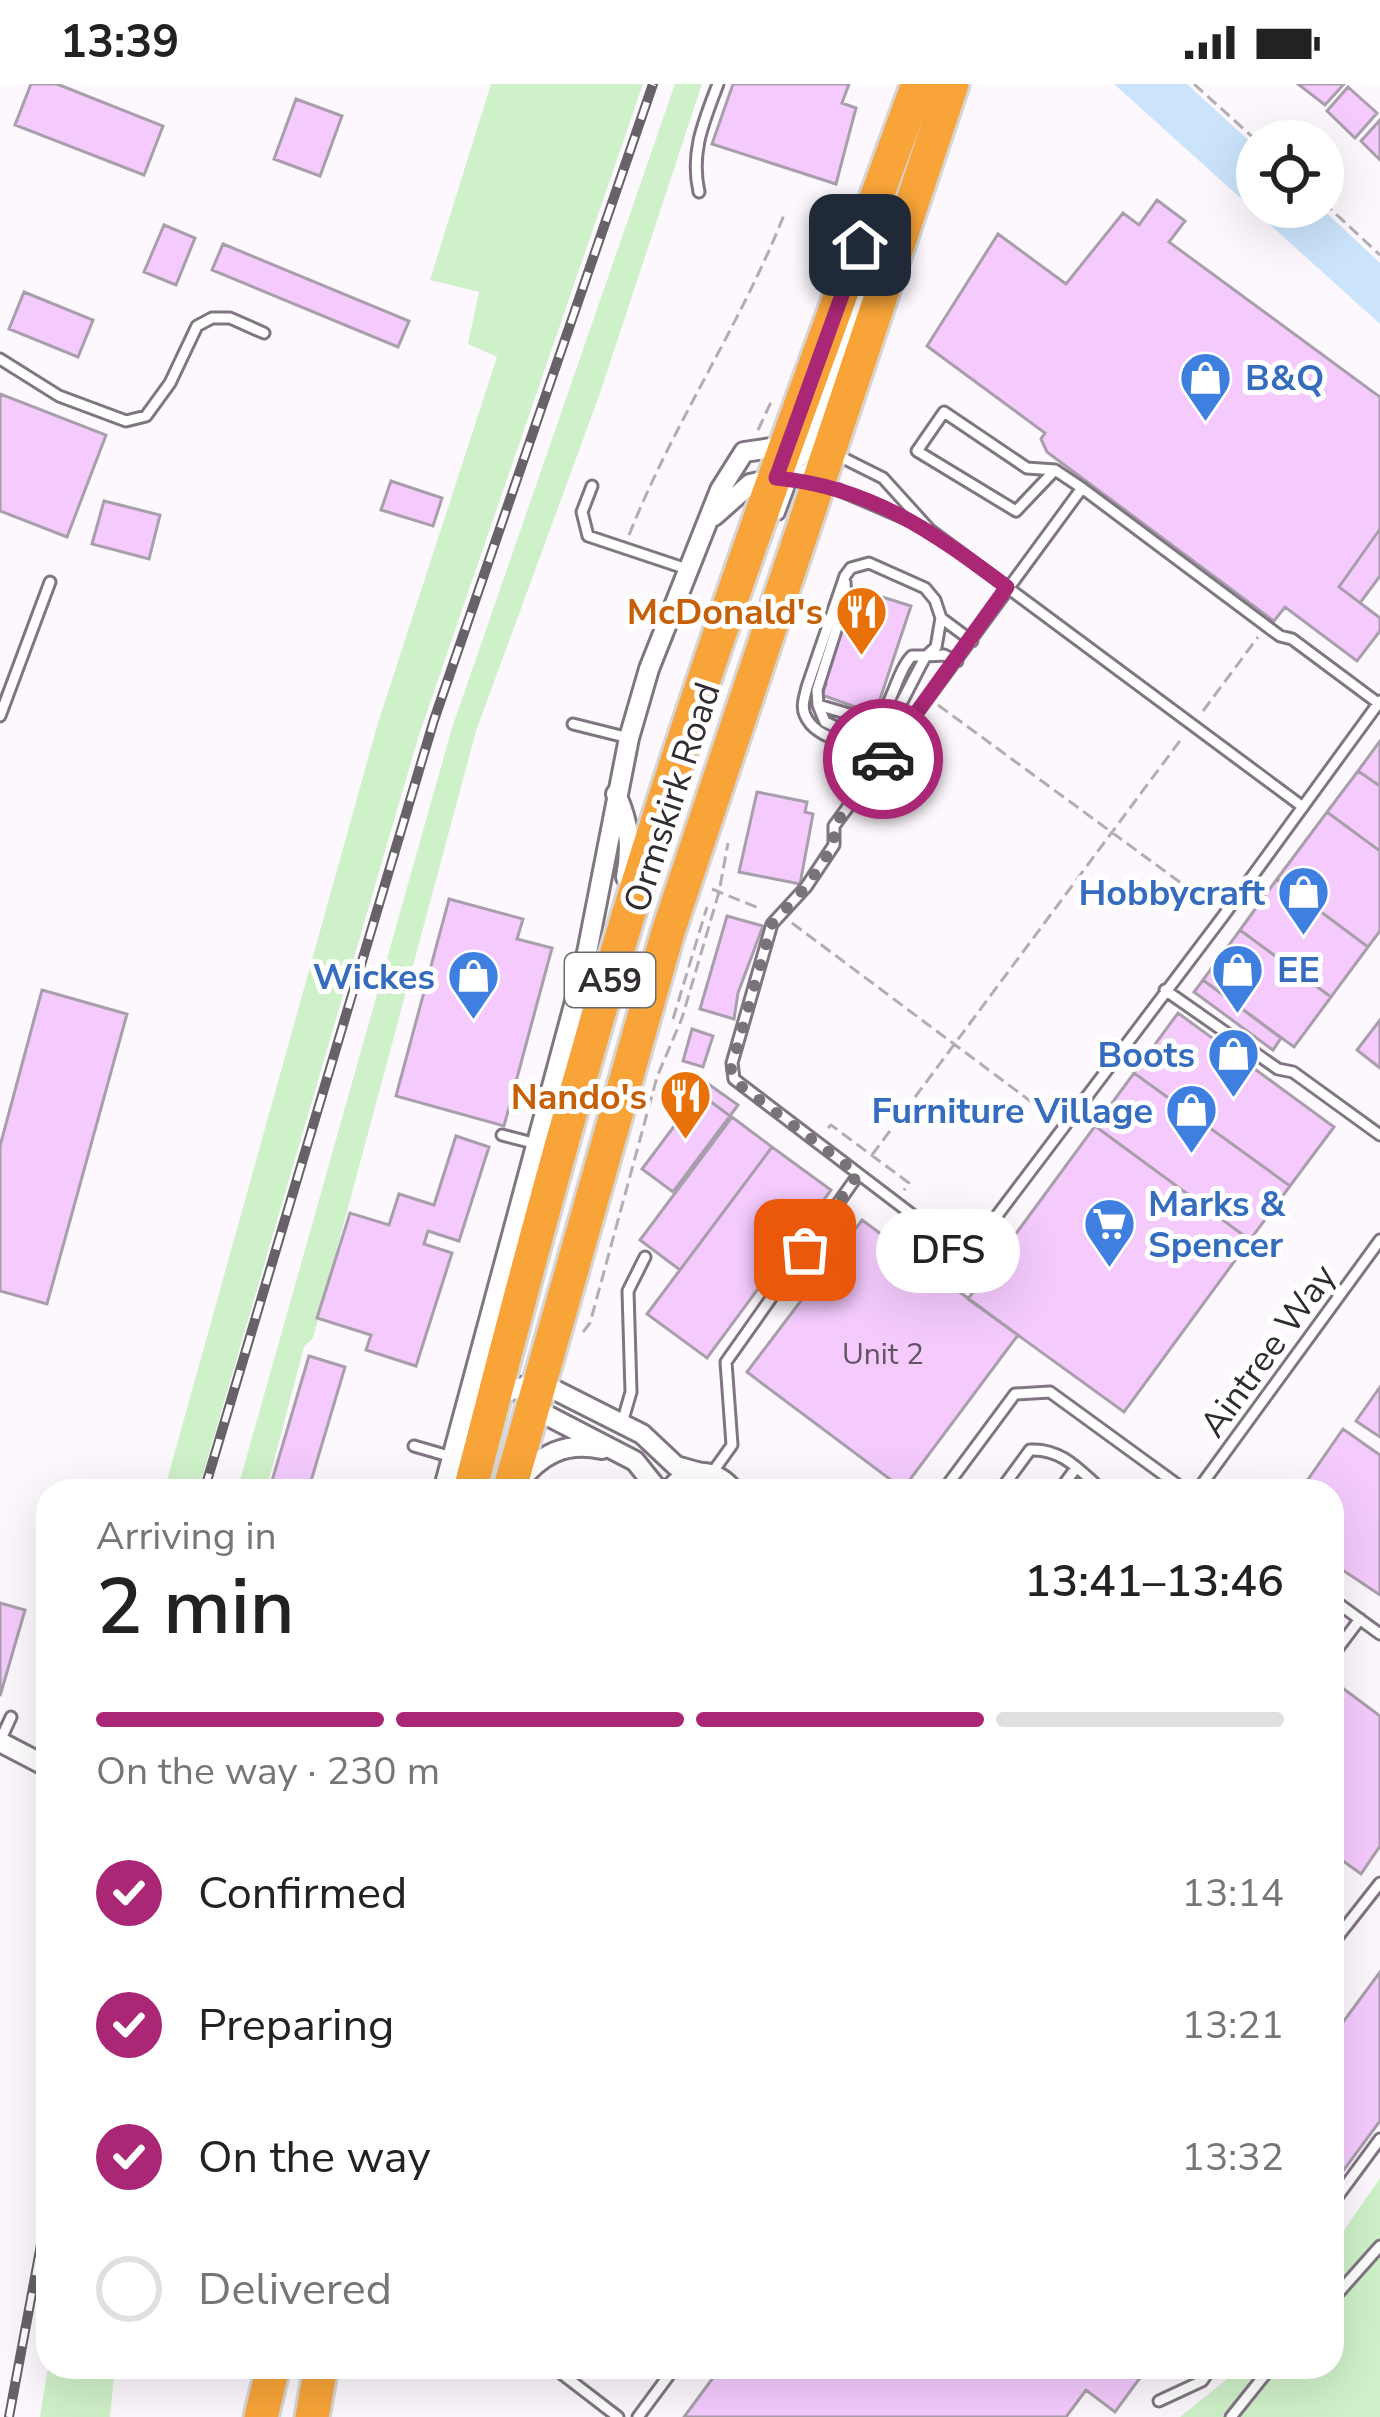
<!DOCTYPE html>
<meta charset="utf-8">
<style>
:root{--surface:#fff;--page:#f6f6f6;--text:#222;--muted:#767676;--line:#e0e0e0;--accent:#a92774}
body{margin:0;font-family:"Nunito Sans",sans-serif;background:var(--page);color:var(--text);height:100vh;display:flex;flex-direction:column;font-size:45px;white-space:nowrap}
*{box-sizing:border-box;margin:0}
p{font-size:39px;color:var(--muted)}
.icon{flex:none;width:66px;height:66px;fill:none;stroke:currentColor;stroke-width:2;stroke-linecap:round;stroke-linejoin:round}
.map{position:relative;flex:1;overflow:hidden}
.panel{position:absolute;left:36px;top:1395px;width:1308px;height:900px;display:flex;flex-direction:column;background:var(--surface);border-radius:36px;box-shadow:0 12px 48px #0002}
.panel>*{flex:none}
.controls{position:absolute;left:1236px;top:36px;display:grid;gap:24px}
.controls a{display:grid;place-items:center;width:108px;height:108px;border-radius:50%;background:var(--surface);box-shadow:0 12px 48px #0002;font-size:60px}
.pin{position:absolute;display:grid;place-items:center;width:102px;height:102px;color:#fff;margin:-51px;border-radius:24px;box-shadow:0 6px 18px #0006}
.courier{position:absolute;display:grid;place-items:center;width:120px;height:120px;margin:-60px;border:9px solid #a92774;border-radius:50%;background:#fff;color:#222;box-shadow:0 3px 15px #0007}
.bubble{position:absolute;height:84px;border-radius:42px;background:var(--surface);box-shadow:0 12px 48px #0002;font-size:39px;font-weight:600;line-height:84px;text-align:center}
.summary em{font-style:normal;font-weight:600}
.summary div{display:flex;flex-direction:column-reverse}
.summary{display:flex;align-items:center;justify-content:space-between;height:204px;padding:0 60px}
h1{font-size:78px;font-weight:600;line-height:90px}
.bar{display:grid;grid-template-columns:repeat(4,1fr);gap:18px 12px;align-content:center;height:144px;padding:0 60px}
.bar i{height:15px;border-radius:9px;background:var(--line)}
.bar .current{background:var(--accent)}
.bar p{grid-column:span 4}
ol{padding:0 60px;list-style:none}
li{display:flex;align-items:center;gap:36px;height:132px}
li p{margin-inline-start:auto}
li .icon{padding:12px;border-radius:50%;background:var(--accent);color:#fff;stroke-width:4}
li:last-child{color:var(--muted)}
li i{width:66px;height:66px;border:6px solid var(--line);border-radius:50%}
.status{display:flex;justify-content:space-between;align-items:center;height:84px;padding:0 60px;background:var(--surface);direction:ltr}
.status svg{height:33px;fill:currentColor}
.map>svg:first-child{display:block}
</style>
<div class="status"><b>13:39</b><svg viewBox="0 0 49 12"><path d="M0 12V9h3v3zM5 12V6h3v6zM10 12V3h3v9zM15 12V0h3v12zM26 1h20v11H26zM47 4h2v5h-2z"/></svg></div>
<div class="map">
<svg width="1380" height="2333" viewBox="0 0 1380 2333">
<rect width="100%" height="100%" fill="#fcf8fd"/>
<path fill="#cff1c9" d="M491 0H643L419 651 198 1407H164L378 639 497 273 468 260 479 208 430 196Z
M675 0H702L599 312 476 647 313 1254 304 1263 266 1407H237L452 644Z
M1380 2094V2333H1180L1242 2283H1332V2164Z
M48 2283H115L110 2333H40Z"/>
<path fill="#cbe4fb" d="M1114 0H1187L1257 64V123H1320L1380 179V240Z"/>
<path fill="#f5cbfe" stroke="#a99eab" stroke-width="3" d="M31 0H57L163 42 144 91 15 41Z
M733 0H849L842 19 856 24 836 100 712 60Z
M1298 0H1344L1325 21Z
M1348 3 1377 29 1355 54 1327 27Z
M296 15 342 32 320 92 274 75Z
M1380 36V76L1361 57Z
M1157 116 1185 137 1169 158 1380 313V445L1339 503 1380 534V547L1357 577 1285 523 1274 537 1047 368 1041 355 1045 349 927 262 998 150 1066 200 1123 129 1139 141Z
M164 141 195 154 176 201 144 188Z
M223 160 409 237 398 263 212 186Z
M24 208 93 236 78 273 9 245Z
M0 310 106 351 67 453 0 427Z
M391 397 442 414 433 442 381 426Z
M104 417 160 431 149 475 92 460Z
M1380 445V492L1360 519 1339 503Z
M857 505 911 522 875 630 822 611 826 600 821 598 838 546 843 547Z
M1380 657V702L1358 687Z
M1358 687 1380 702V767L1327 728Z
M757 708 807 718 805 728 813 730 800 800 739 788Z
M1327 728 1380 767V847L1368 863 1277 795Z
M1277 795 1368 863 1331 913 1240 846Z
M449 815 523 835 517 855 552 864 504 1042 396 1012Z
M727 832 763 842 738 909 734 935 700 925Z
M1240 846 1331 913 1294 963 1203 896Z
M1203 896 1281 954 1273 966 1194 908Z
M42 906 127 930 47 1220 0 1207V1062Z
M1178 929 1334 1043 1290 1102 1134 989Z
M1380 936V984L1357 966Z
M692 945 713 952 703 983 683 977Z
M1134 989 1290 1102 1250 1156 1095 1042Z
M707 999 738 1021 730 1032 699 1009Z
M699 1009 730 1032 673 1108 642 1085Z
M732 1033 772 1063 680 1186 640 1156Z
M1095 1042 1250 1156 1124 1328 968 1215Z
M456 1052 489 1063 459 1157 428 1147 424 1160 452 1169 416 1282 366 1266 371 1251 317 1234 350 1129 389 1141 399 1110 434 1121Z
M772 1063 831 1106 707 1274 647 1230Z
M862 1136 1018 1251 903 1405 747 1288Z
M309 1272 345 1283 308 1407H269Z
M1380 1303V1353L1356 1337Z
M1343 1345 1380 1371V1511L1332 1479V1407H1300Z
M0 1519 25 1526 0 1612Z
M1332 1596 1380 1632V1762L1361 1790 1332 1769Z
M1380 1888V2037L1332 2102V1953Z
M721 2283H1148L1115 2328 1086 2306 1066 2333H684Z"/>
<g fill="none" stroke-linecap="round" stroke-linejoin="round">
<defs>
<path id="lane" d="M699 108C690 68 704 37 718 0
M0 275 59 312 126 337 146 332 170 299 197 242 212 234H230L264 249
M835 370 883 394 930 446 1303 723
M1055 386 1016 427 917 367 944 328 1027 384 1055 386 1082 404
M825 400 925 443
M592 402 582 428 588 452 690 486
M779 430 792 395 812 380
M845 498 846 515 817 606 818 621 825 638C833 641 846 649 854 649 889 651 892 591 912 572H926L936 563 941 534
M957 577 944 571 926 572C914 592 897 633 881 648 861 666 816 657 805 631 801 622 805 612 807 603L845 492 851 484 869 479 925 504 935 516 941 534 972 557
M1378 619 1292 555 1280 552 1082 404 834 742V761L806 803 772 840 732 979 734 995 960 1167 971 1166 1224 831 1380 617
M818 621 869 636 878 633
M0 632 50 498
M573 640 629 654
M1165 906 1278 985 1293 988 1380 1051
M502 1051 537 1060
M622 1339 631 1308 628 1207 645 1173
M414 1362 452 1373
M712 1389 732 1361 726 1278 858 1091
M943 1407 1015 1310 1050 1308 1186 1407
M1000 1407 1030 1366C1062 1364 1080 1387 1103 1407
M1059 1407 1076 1384
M1197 1407 1380 1156
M1332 1515 1380 1550
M1332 1572 1360 1535
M0 1657 11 1633
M1332 1860 1380 1799
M1332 2120 1380 2055
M1332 2216 1380 2162
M553 2283 618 2333
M1159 2317 1202 2297 1212 2283
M638 2333 675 2283
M1231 2333 1271 2283"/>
<path id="street" d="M714 432 750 400 776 394 807 365 863 211 883 194
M616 710C629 739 632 762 626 793
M496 1311 539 1298 642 1350 676 1382 697 1388
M529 1322 635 1377 659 1407
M518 1399C541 1370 565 1357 602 1365
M443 1407 584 884 629 654 649 585 720 406 744 368 785 362
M669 1407C688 1382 715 1383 734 1407
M0 1658 48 1683"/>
<path id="highway" d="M470 1407C528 1179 589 951 661 726 739 482 830 241 918 0
M509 1407 668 848 952 0
M261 2333 273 2283
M312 2333 321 2283"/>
</defs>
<use href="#lane" stroke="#807682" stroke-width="15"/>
<use href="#street" stroke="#807682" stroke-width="24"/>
<use href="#highway" stroke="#d6d5d6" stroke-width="39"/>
<path stroke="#b1adb2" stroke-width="3" stroke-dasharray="12 6" stroke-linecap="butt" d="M1194 0 1257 57
M1323 118 1380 171
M758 346 772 316
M629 451C673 340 740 242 784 131
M938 621 1211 821
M1203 627 1258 553
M712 805 761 825
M792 839 1053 1034
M673 935 707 823
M828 1044 831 1041 909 1099 904 1106
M872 1071 1182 654
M583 1248 590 1239 657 993 682 934 719 808 728 759
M543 1407 553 1394"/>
<use href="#lane" stroke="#fff" stroke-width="9"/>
<use href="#street" stroke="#fff" stroke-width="18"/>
<use href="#highway" stroke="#f8a438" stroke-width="33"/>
<defs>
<path id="rail" d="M204 1407 434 636 653 0
M9 2333 48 2123"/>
</defs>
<use href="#rail" stroke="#666267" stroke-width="10"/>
<use href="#rail" stroke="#fff" stroke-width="6" stroke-dasharray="18" stroke-linecap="butt"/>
</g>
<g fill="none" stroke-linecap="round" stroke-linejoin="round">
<path stroke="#777378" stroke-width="12" stroke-dasharray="0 21.6" d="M805 1166 858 1090 738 1000 731 985 772 840 806 803 834 761V742L883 675"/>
<path stroke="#a92774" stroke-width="15" d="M860 161 776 394C871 403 933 448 1007 503L883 675"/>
</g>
<defs>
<symbol id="shop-pin" viewBox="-11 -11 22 30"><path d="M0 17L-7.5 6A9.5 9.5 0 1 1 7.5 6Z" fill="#3f7fe0" stroke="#fff"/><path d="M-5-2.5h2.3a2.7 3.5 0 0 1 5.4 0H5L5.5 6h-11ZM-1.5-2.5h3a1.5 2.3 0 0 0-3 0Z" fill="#fff"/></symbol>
<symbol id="restaurant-pin" viewBox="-11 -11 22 30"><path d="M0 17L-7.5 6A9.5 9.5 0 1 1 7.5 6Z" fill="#e8710a" stroke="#fff"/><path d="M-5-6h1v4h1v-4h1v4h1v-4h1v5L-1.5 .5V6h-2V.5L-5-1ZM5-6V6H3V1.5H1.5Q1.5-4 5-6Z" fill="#fff"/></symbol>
<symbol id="supermarket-pin" viewBox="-11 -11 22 30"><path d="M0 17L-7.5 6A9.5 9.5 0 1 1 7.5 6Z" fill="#3f7fe0" stroke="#fff"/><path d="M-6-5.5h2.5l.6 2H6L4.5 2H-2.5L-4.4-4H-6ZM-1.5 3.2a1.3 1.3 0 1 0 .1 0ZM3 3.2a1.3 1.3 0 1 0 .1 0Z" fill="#fff"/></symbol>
</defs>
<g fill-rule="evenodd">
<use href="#shop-pin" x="1176" y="264" width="59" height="81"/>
<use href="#restaurant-pin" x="832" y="498" width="59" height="81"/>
<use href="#shop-pin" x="1274" y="778" width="59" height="81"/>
<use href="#shop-pin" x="1208" y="856" width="59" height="81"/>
<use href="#shop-pin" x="444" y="862" width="59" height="81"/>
<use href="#shop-pin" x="1204" y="940" width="59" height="81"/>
<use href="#restaurant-pin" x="656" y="982" width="59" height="81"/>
<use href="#shop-pin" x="1162" y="996" width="59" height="81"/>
<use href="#supermarket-pin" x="1080" y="1110" width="59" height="81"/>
</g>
<g text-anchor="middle" stroke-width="10" stroke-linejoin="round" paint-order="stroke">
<g font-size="30" fill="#615464">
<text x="883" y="1280">Unit 2</text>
</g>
<rect fill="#fff" stroke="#6e6b6f" stroke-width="3" x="565" y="869" width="90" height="54" rx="9"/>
<g font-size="33" font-weight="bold" fill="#302c31">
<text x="610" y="908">A59</text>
</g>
<g font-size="36" font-weight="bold" fill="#366cbe" stroke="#fff" text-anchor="end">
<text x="1245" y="306" text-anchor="start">B&amp;Q</text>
<text x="1265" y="821">Hobbycraft</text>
<text x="1277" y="898" text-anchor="start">EE</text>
<text x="435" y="905">Wickes</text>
<text x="1195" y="983">Boots</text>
<text x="1153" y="1039">Furniture Village</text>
<text x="1148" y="1132" text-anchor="start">Marks &amp;<tspan x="1148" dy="41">Spencer</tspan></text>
</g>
<g font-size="36" font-weight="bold" fill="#c56008" stroke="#fff" text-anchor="end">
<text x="823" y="540">McDonald's</text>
<text x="647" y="1025">Nando's</text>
</g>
<g font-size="36" fill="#302c31" stroke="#fff">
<text transform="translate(671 713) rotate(-72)" y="13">Ormskirk Road</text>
<text transform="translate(1267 1266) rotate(-54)" y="13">Aintree Way</text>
</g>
</g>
</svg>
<div class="controls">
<a><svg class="icon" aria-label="locate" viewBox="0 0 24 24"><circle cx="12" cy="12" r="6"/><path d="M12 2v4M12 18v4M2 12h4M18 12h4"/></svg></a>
</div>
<div class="pin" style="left:805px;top:1166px;background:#ea580c"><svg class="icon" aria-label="bag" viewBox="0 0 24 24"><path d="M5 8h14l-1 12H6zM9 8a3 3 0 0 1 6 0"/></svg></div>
<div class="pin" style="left:860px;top:161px;background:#1f2937"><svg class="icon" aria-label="home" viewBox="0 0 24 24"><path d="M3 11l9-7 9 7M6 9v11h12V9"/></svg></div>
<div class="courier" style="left:883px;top:675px"><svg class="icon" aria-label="car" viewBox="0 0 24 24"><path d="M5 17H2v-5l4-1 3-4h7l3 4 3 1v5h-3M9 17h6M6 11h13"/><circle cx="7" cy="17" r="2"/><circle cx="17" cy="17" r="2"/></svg></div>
<div class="bubble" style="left:876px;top:1125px;width:144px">DFS</div>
<section class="panel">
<div class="summary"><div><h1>2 min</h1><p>Arriving in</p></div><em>13:41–13:46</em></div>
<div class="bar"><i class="current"></i><i class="current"></i><i class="current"></i><i></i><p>On the way · 230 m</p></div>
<ol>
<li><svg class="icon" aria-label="check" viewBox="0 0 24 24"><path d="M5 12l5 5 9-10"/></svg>Confirmed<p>13:14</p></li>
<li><svg class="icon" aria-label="check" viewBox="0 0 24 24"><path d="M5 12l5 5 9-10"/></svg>Preparing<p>13:21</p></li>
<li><svg class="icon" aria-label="check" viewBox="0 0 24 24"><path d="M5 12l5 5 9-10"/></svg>On the way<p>13:32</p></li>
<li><i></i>Delivered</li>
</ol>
</section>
</div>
